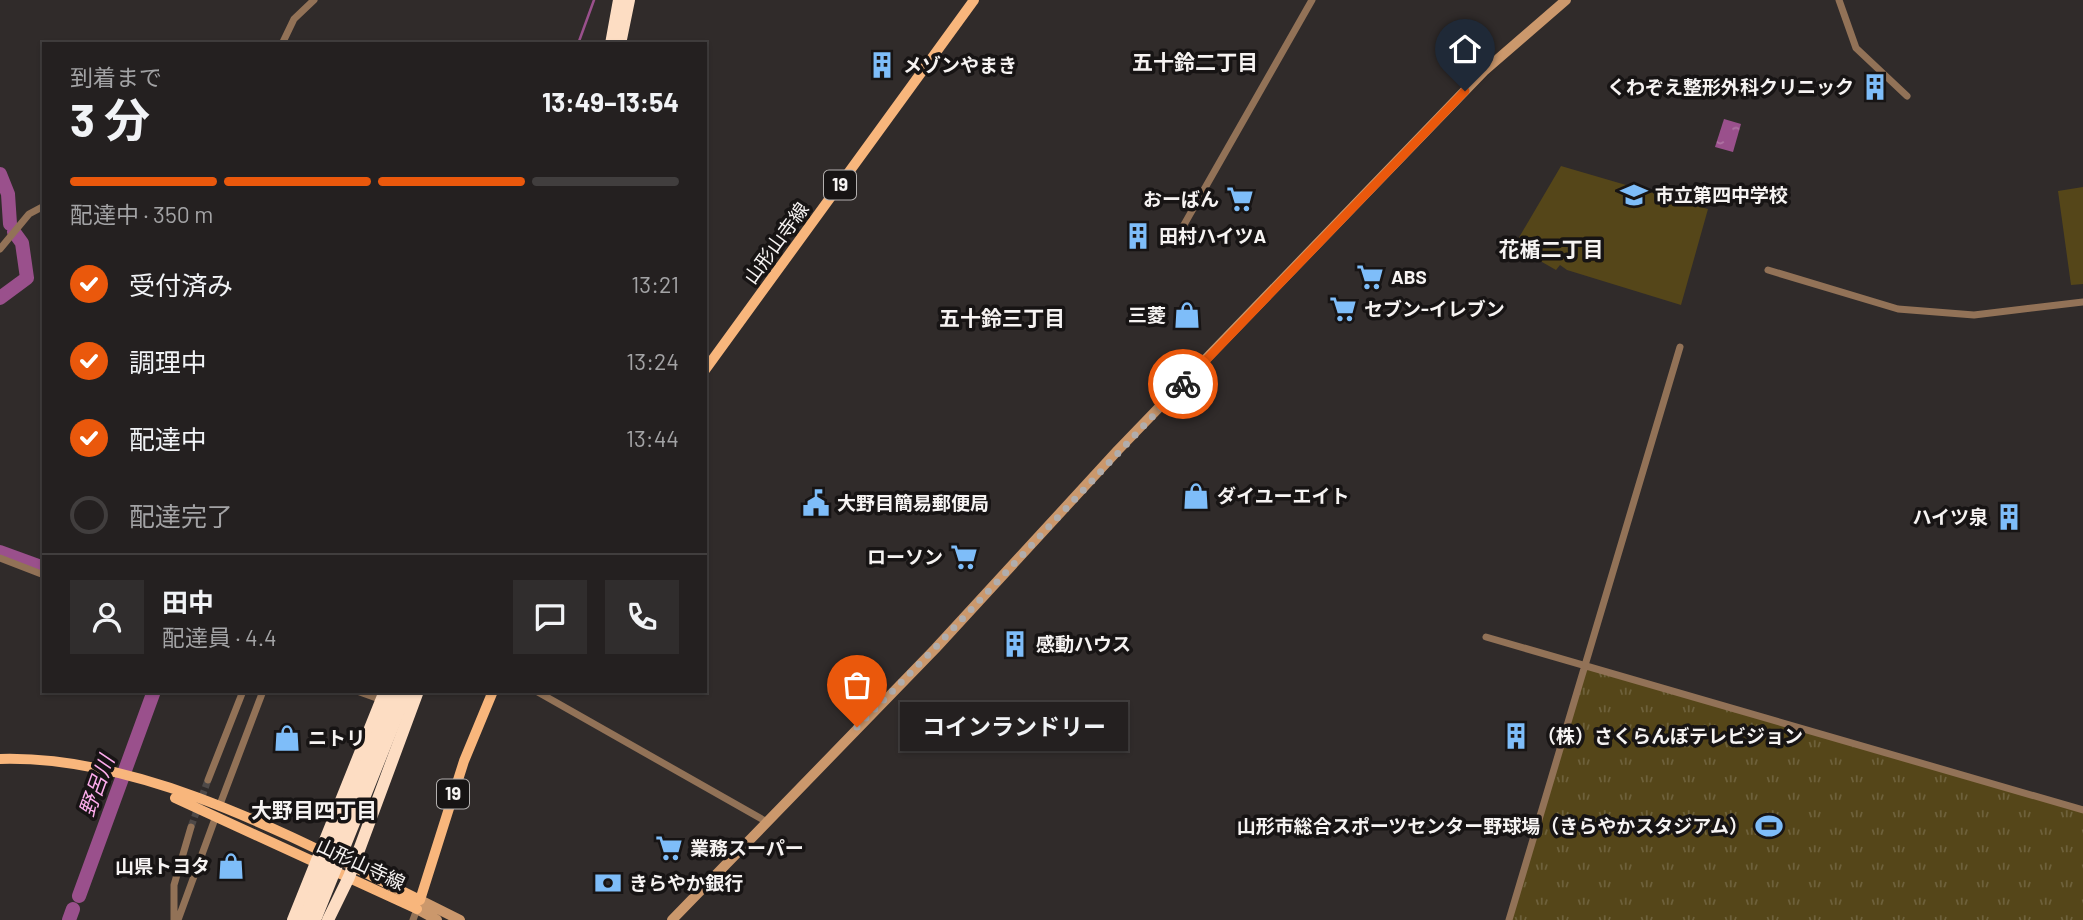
<!DOCTYPE html>
<html lang="ja">
<meta charset="utf-8">
<style>
:root{--surface:#242020;--page:#302d2d;--text:#f1f3f6;--muted:#a3a3a5;--line:#413e3e;--accent:#ea580c}
body{margin:0;font-family:Barlow,"Noto Sans JP",sans-serif;background:var(--page);color:var(--text);height:100vh;display:flex;flex-direction:column;font-size:26px;white-space:nowrap}
*{box-sizing:border-box;margin:0}
p{font-size:23px;color:var(--muted)}
.icon{flex:none;width:38px;height:38px;fill:none;stroke:currentColor;stroke-width:2;stroke-linecap:round;stroke-linejoin:round}
.map{position:relative;flex:1;overflow:hidden}
.drawer{position:absolute;left:42px;top:42px;width:665px;height:651px;display:flex;flex-direction:column;background:var(--surface);border-radius:0px;box-shadow:0 2px 5px #0004,0 0 0 2px var(--line)}
.drawer>*{flex:none}
.pin{position:absolute;display:grid;place-items:center;width:60px;height:60px;color:#fff;margin:-72px -30px;border-radius:50% 50% 50% 0;rotate:-45deg;box-shadow:0 0 7px #0007}
.pin .icon{rotate:45deg}
.courier{position:absolute;display:grid;place-items:center;width:70px;height:70px;margin:-35px;border:5px solid #ea580c;border-radius:50%;background:#fff;color:#222;box-shadow:0 2px 9px #0007}
.bubble{position:absolute;height:49px;border-radius:0px;background:var(--surface);box-shadow:0 2px 5px #0004,0 0 0 2px var(--line);font-size:23px;font-weight:700;line-height:49px;text-align:center}
.overview em{font-style:normal;font-weight:700}
.overview div{display:flex;flex-direction:column-reverse}
.overview{display:flex;align-items:center;justify-content:space-between;height:119px;padding:0 28px}
h1{font-size:46px;font-weight:700;line-height:52px}
.bar{display:grid;grid-template-columns:repeat(4,1fr);gap:10px 7px;align-content:center;height:84px;padding:0 28px}
.bar i{height:9px;border-radius:5px;background:var(--line)}
.bar .selected{background:var(--accent)}
.bar p{grid-column:span 4}
.line{display:flex;align-items:center;gap:18px;padding:0 28px;border-top:2px solid var(--line)}
.line div{flex:1}
.round{display:grid;place-items:center;flex:none;width:74px;height:74px;border-radius:0px;background:var(--page)}
ol{padding:0 28px;list-style:none}
li{display:flex;align-items:center;gap:21px;height:77px}
li p{margin-inline-start:auto}
li .icon{padding:7px;border-radius:50%;background:var(--accent);color:#fff;stroke-width:4}
li:last-child{color:var(--muted)}
li i{width:38px;height:38px;border:4px solid var(--line);border-radius:50%}
.map>svg:first-child{display:block}
</style>
<div class="map">
<svg width="2083" height="920" viewBox="0 0 2083 920">
<defs>
<pattern id="park-tufts" width="24" height="20" patternUnits="userSpaceOnUse" patternTransform="scale(1.75)"><rect width="24" height="20" fill="#554619"/><path d="M3 7l-1-3M5 7V3M7 7l1-3M15 17l-1-3M17 17v-4M19 17l1-3" fill="none" stroke="#6e613b"/></pattern>
<pattern id="water-ripples" width="26" height="14" patternUnits="userSpaceOnUse" patternTransform="scale(1.75)"><rect width="26" height="14" fill="#9a508c"/><path d="M2 4q2-2 4 0t4 0M15 11q2-2 4 0t4 0" fill="none" stroke="#ae72a2"/></pattern>
</defs>
<rect width="100%" height="100%" fill="#302b2a"/>
<path fill="#554619" d="M1561 166 1708 209 1681 305 1567 270 1560 265 1556 270 1514 246Z
M2083 187V284L2071 285 2058 191Z"/>
<path fill="url(#park-tufts)" d="M1585 664 2083 810V920H1509Z"/>
<path fill="url(#water-ripples)" d="M1724 119 1741 124 1733 152 1715 147Z"/>
<g fill="none" stroke-linecap="round" stroke-linejoin="round">
<path stroke="#9a508c" stroke-width="2.5" d="M578 44 594 0"/>
<path stroke="#9a508c" stroke-width="14" d="M0 174 8 194 10 224
M0 298 27 278 22 243 14 232
M0 552 44 568
M79 896 154 691
M69 920 73 909"/>
<path stroke="#4e4948" stroke-width="7" stroke-dasharray="7 3.5" stroke-linecap="butt" d="M191 827 208 780"/>
<path stroke="#927257" stroke-width="7" d="M1839 0 1856 48 1907 96
M282 44 294 19 314 0
M1177 237 1312 0
M0 249 29 214 44 206
M1768 270 1898 309 1974 315 2083 302
M0 558 44 575
M1486 637 2083 810
M357 691 382 700
M536 691 767 822
M208 780 243 691
M219 807 263 691
M174 920V885L191 827
M178 920 216 816
M413 920 417 909
M1509 920 1680 347"/>
<path stroke="#cb986c" stroke-width="10" d="M420 900 460 920
M417 909 437 920
M672 920 935 649 1118 450 1484 71 1566 0"/>
<path stroke="#f8b67c" stroke-width="10" d="M705 370 974 0
M0 759C144 755 294 838 420 900L464 761 493 691
M175 798 417 909"/>
<path stroke="#fdddc3" stroke-width="12" d="M611 44 619 0
M620 44 629 0
M293 920 385 691
M328 920 349 877 418 691"/>
<path stroke="#fdddc3" stroke-width="12" d="M304 920 394 691
M315 920 407 691"/>
</g>
<g fill="none" stroke-linecap="round" stroke-linejoin="round">
<path stroke="#b1adac" stroke-width="7" stroke-dasharray="0 12.6" d="M857 727 934 649 1183 384"/>
<path stroke="#ea580c" stroke-width="9" d="M1183 384 1465 91"/>
</g>
<defs>
<symbol id="building-bare" viewBox="-9 -9 18 18"><path d="M-4-6H4V6H1V3H-1V6H-4ZM-2.5-4.3h1.7v1.8h-1.7ZM.8-4.3h1.7v1.8H.8ZM-2.5-1h1.7V.8h-1.7ZM.8-1h1.7V.8H.8Z" fill="#7ebdf9" stroke="#171414" stroke-width="2.5" paint-order="stroke"/></symbol>
<symbol id="school-bare" viewBox="-9 -9 18 18"><path d="M0-5L7-2L0 1L-7-2ZM-4 1L0 2.5L4 1V4Q0 6-4 4Z" fill="#7ebdf9" stroke="#171414" stroke-width="2.5" paint-order="stroke"/></symbol>
<symbol id="supermarket-bare" viewBox="-9 -9 18 18"><path d="M-6-5.5h2.5l.6 2H6L4.5 2H-2.5L-4.4-4H-6ZM-1.5 3.2a1.3 1.3 0 1 0 .1 0ZM3 3.2a1.3 1.3 0 1 0 .1 0Z" fill="#7ebdf9" stroke="#171414" stroke-width="2.5" paint-order="stroke"/></symbol>
<symbol id="shop-bare" viewBox="-9 -9 18 18"><path d="M-5-2.5h2.3a2.7 3.5 0 0 1 5.4 0H5L5.5 6h-11ZM-1.5-2.5h3a1.5 2.3 0 0 0-3 0Z" fill="#7ebdf9" stroke="#171414" stroke-width="2.5" paint-order="stroke"/></symbol>
<symbol id="civic-bare" viewBox="-9 -9 18 18"><path d="M-.6-6.5H3V-4.5H.6V-3L4-1V1h2V6H-6V1h2V-1L-.6-3ZM-1.2 2.5V6h2.4V2.5Z" fill="#7ebdf9" stroke="#171414" stroke-width="2.5" paint-order="stroke"/></symbol>
<symbol id="stadium-bare" viewBox="-9 -9 18 18"><path d="M0-5a6.5 5 0 1 0 0 10a6.5 5 0 1 0 0-10ZM-3.5-1.8h7v3.6h-7Z" fill="#7ebdf9" stroke="#171414" stroke-width="2.5" paint-order="stroke"/></symbol>
<symbol id="bank-bare" viewBox="-9 -9 18 18"><path d="M-6-4H6V4H-6ZM0-2.3a2.3 2.3 0 1 0 0 4.6a2.3 2.3 0 1 0 0-4.6Z" fill="#7ebdf9" stroke="#171414" stroke-width="2.5" paint-order="stroke"/></symbol>
</defs>
<g fill-rule="evenodd">
<use href="#building-bare" x="863" y="46" width="38" height="38"/>
<use href="#building-bare" x="1856" y="68" width="38" height="38"/>
<use href="#school-bare" x="1615" y="176" width="38" height="38"/>
<use href="#supermarket-bare" x="1221" y="180" width="38" height="38"/>
<use href="#building-bare" x="1119" y="217" width="38" height="38"/>
<use href="#supermarket-bare" x="1351" y="258" width="38" height="38"/>
<use href="#supermarket-bare" x="1324" y="290" width="38" height="38"/>
<use href="#shop-bare" x="1168" y="296" width="38" height="38"/>
<use href="#shop-bare" x="1177" y="477" width="38" height="38"/>
<use href="#civic-bare" x="797" y="484" width="38" height="38"/>
<use href="#building-bare" x="1990" y="498" width="38" height="38"/>
<use href="#supermarket-bare" x="945" y="538" width="38" height="38"/>
<use href="#building-bare" x="996" y="625" width="38" height="38"/>
<use href="#building-bare" x="1497" y="717" width="38" height="38"/>
<use href="#shop-bare" x="268" y="719" width="38" height="38"/>
<use href="#stadium-bare" x="1750" y="807" width="38" height="38"/>
<use href="#supermarket-bare" x="650" y="829" width="38" height="38"/>
<use href="#shop-bare" x="212" y="847" width="38" height="38"/>
<use href="#bank-bare" x="589" y="864" width="38" height="38"/>
</g>
<g text-anchor="middle" stroke-width="7" stroke-linejoin="round" paint-order="stroke">
<g fill="#171414" stroke="#b3b0af" stroke-width="2">
<rect x="824" y="170.5" width="32" height="29" rx="5"/>
<rect x="437" y="779.5" width="32" height="29" rx="5"/>
</g>
<g font-size="18" font-weight="bold" fill="#f6f3f2">
<text x="840" y="191">19</text>
<text x="453" y="800">19</text>
</g>
<g font-size="19" font-weight="bold" fill="#f6f3f2" stroke="#171414" text-anchor="start">
<text x="903" y="72">メゾンやまき</text>
<text x="1854" y="94" text-anchor="end">くわぞえ整形外科クリニック</text>
<text x="1655" y="202">市立第四中学校</text>
<text x="1219" y="206" text-anchor="end">おーばん</text>
<text x="1159" y="243">田村ハイツA</text>
<text x="1391" y="284">ABS</text>
<text x="1364" y="316">セブン-イレブン</text>
<text x="1166" y="322" text-anchor="end">三菱</text>
<text x="1217" y="503">ダイユーエイト</text>
<text x="837" y="510">大野目簡易郵便局</text>
<text x="1988" y="524" text-anchor="end">ハイツ泉</text>
<text x="943" y="564" text-anchor="end">ローソン</text>
<text x="1036" y="651">感動ハウス</text>
<text x="1537" y="743">（株）さくらんぼテレビジョン</text>
<text x="308" y="745">ニトリ</text>
<text x="1748" y="833" text-anchor="end">山形市総合スポーツセンター野球場（きらやかスタジアム）</text>
<text x="690" y="855">業務スーパー</text>
<text x="210" y="873" text-anchor="end">山県トヨタ</text>
<text x="629" y="890">きらやか銀行</text>
</g>
<g font-size="19" fill="#f6f3f2" stroke="#171414">
<text transform="translate(776 243) rotate(-54)" y="7">山形山寺線</text>
<text transform="translate(361 864) rotate(25)" y="7">山形山寺線</text>
</g>
<g font-size="21" font-weight="bold" fill="#f6f3f2" stroke="#171414">
<text x="1195" y="70">五十鈴二丁目</text>
<text x="1551" y="257">花楯二丁目</text>
<text x="1002" y="326">五十鈴三丁目</text>
<text x="314" y="818">大野目四丁目</text>
</g>
<g font-size="21" font-style="italic" fill="#fdacec" stroke="#171414">
<text transform="translate(97 786) rotate(-70)" y="7">野呂川</text>
</g>
</g>
</svg>
<div class="pin" style="left:857px;top:727px;background:#ea580c"><svg class="icon" aria-label="bag" viewBox="0 0 24 24"><path d="M5 8h14l-1 12H6zM9 8a3 3 0 0 1 6 0"/></svg></div>
<div class="pin" style="left:1465px;top:91px;background:#1f2937"><svg class="icon" aria-label="home" viewBox="0 0 24 24"><path d="M3 11l9-7 9 7M6 9v11h12V9"/></svg></div>
<div class="courier" style="left:1183px;top:384px"><svg class="icon" aria-label="bike" viewBox="0 0 24 24"><circle cx="6" cy="16" r="4"/><circle cx="18" cy="16" r="4"/><path d="M6 16l4-8h5l3 8M10 8l3 8H6M13 5h3"/></svg></div>
<div class="bubble" style="left:900px;top:702px;width:228px">コインランドリー</div>
<section class="drawer">
<div class="overview"><div><h1>3 分</h1><p>到着まで</p></div><em>13:49–13:54</em></div>
<div class="bar"><i class="selected"></i><i class="selected"></i><i class="selected"></i><i></i><p>配達中 · 350 m</p></div>
<ol>
<li><svg class="icon" aria-label="check" viewBox="0 0 24 24"><path d="M5 12l5 5 9-10"/></svg>受付済み<p>13:21</p></li>
<li><svg class="icon" aria-label="check" viewBox="0 0 24 24"><path d="M5 12l5 5 9-10"/></svg>調理中<p>13:24</p></li>
<li><svg class="icon" aria-label="check" viewBox="0 0 24 24"><path d="M5 12l5 5 9-10"/></svg>配達中<p>13:44</p></li>
<li><i></i>配達完了</li>
</ol>
<div class="line" style="height:126px"><a class="round"><svg class="icon" aria-label="person" viewBox="0 0 24 24"><circle cx="12" cy="8" r="4"/><path d="M4 21q1-7 8-7t8 7"/></svg></a><div><b>田中</b><p>配達員 · 4.4</p></div><a class="round"><svg class="icon" aria-label="chat" viewBox="0 0 24 24"><path d="M4 5h16v11H9l-5 4z"/></svg></a><a class="round"><svg class="icon" aria-label="phone" viewBox="0 0 24 24"><path d="M5 4h4l2 5-3 2q2 4 5 5l2-3 5 2v4C11 20 4 13 5 4z"/></svg></a></div>
</section>
</div>
